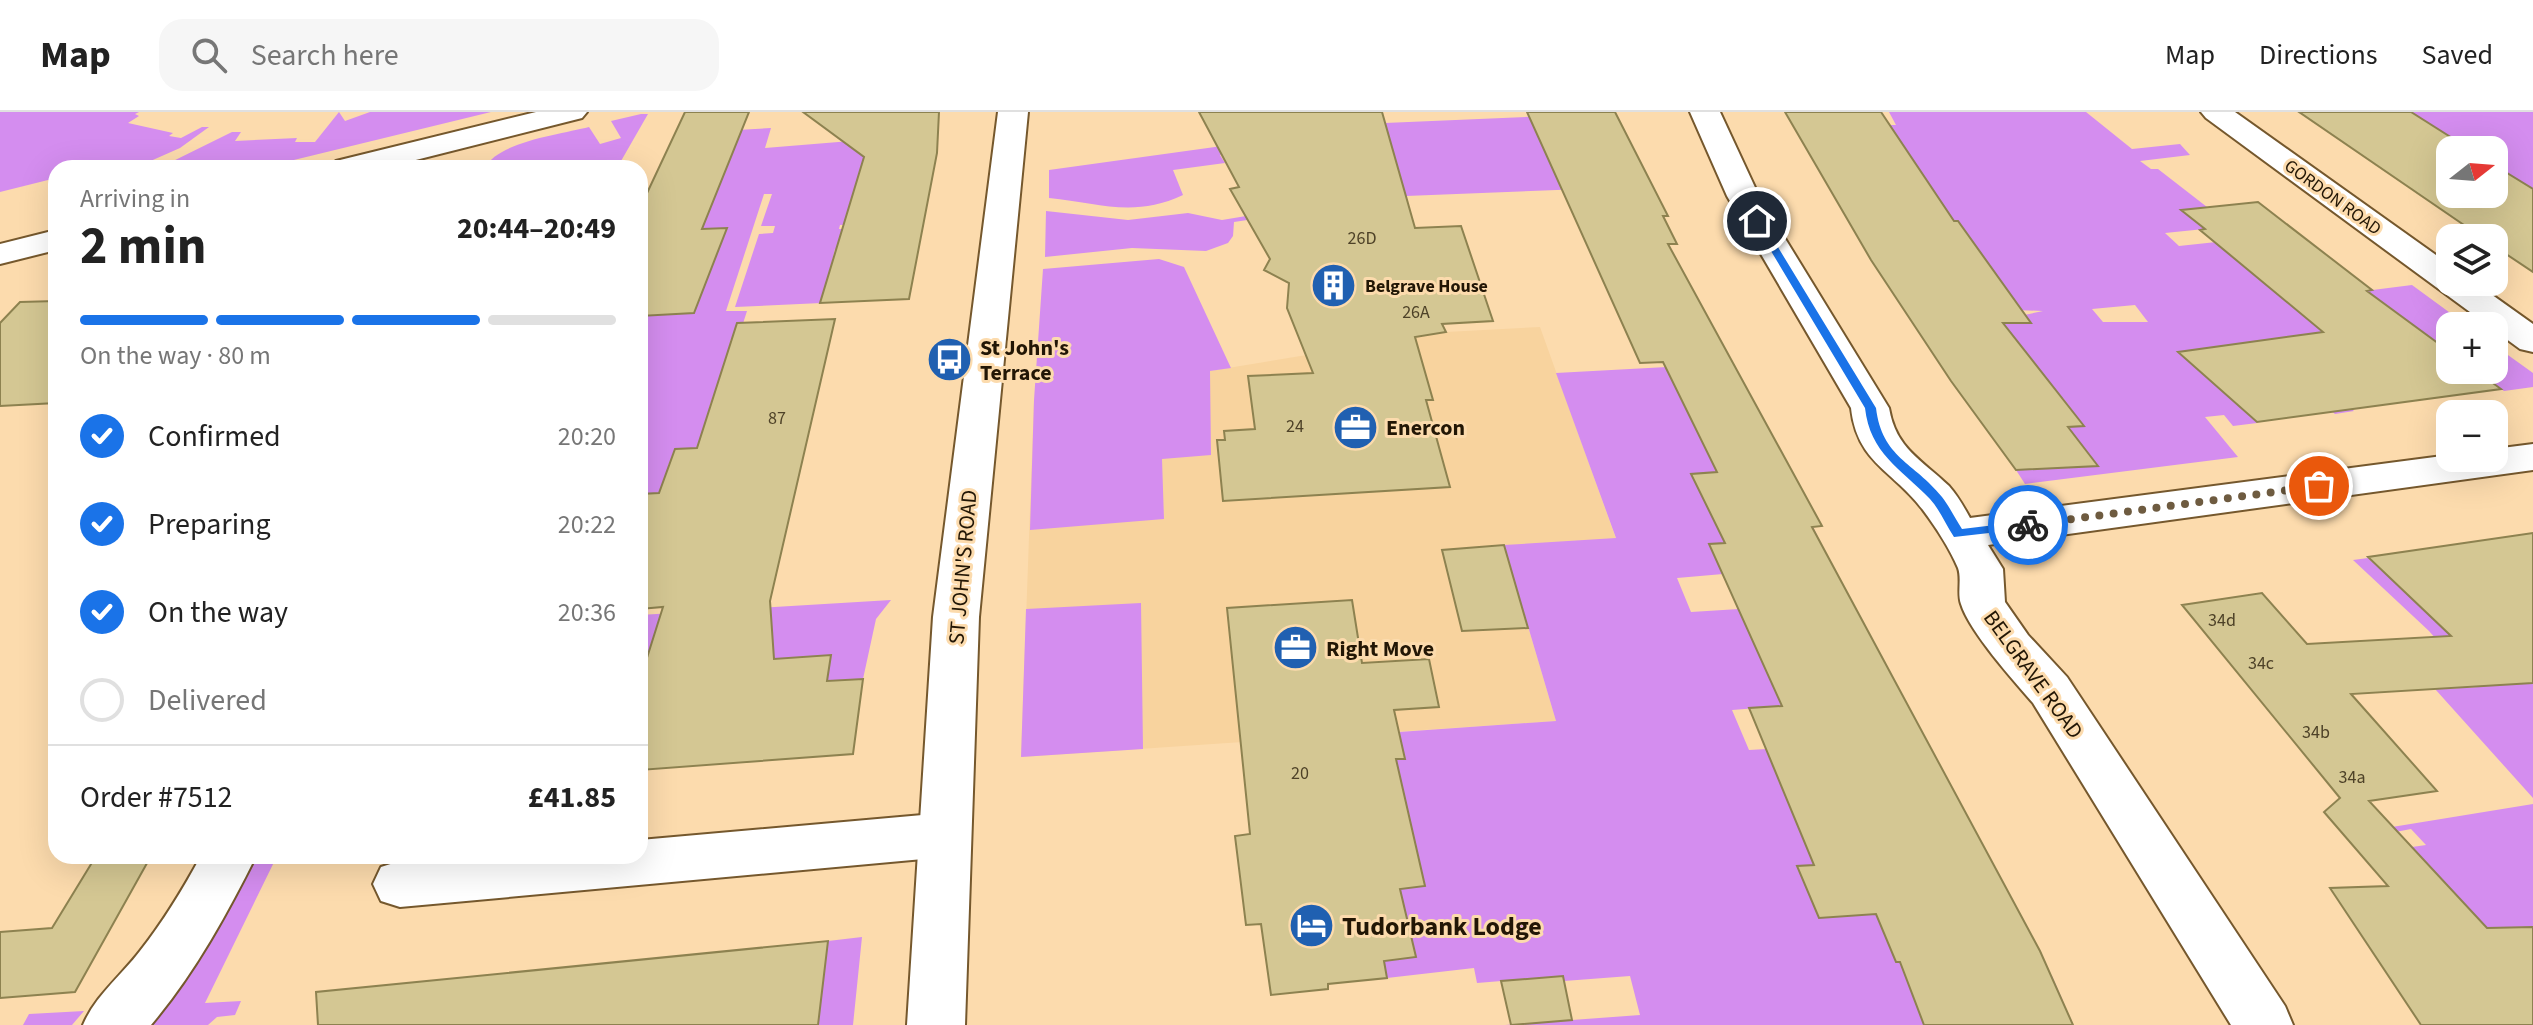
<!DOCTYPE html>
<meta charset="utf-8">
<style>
:root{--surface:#fff;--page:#f6f6f6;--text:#222;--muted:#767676;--line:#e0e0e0;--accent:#1a73e8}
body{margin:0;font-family:"Source Sans 3",sans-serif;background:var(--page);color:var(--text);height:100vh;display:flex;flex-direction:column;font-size:30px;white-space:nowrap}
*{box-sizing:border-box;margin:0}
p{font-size:26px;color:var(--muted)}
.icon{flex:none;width:44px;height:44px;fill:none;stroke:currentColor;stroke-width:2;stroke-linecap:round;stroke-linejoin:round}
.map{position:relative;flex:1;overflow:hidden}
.details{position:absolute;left:48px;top:48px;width:600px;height:704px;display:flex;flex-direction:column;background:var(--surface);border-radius:24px;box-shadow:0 8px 32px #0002}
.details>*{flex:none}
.needle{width:52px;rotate:73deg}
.tools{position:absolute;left:2436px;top:24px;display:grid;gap:16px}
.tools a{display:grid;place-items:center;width:72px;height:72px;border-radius:16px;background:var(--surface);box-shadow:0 8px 32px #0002;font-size:40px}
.pin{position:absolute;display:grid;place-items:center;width:68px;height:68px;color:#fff;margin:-34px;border:4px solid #fff;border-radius:50%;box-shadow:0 2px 8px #0007}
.courier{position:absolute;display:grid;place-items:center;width:80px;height:80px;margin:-40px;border:6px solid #1a73e8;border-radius:50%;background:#fff;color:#222;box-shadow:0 2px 10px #0007}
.summary em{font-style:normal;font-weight:700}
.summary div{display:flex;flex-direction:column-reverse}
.summary{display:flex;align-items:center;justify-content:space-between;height:136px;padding:0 32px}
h1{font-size:52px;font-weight:700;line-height:60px}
.bar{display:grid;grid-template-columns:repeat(4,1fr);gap:12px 8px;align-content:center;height:96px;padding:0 32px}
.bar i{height:10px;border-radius:6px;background:var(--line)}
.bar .selected{background:var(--accent)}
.bar p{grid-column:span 4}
.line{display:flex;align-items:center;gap:20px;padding:0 32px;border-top:2px solid var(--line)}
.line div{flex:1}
ol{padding:0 32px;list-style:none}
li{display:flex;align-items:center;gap:24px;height:88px}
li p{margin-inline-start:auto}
li .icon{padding:8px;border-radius:50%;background:var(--accent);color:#fff;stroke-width:4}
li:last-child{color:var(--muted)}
li i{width:44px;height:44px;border:4px solid var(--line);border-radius:50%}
header{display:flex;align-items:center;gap:48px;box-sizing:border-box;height:112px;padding:0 40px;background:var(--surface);border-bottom:2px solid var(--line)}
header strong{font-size:38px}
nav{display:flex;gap:44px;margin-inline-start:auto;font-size:28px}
.search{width:560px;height:72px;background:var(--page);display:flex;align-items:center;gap:20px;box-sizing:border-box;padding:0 28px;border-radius:24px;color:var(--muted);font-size:30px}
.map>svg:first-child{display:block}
</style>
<header>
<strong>Map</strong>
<div class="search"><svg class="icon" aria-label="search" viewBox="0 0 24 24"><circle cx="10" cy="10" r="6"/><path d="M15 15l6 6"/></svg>Search here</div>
<nav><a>Map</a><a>Directions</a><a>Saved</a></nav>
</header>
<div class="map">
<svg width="2533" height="913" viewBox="0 0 2533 913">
<rect width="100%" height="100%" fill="#fcdbad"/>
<path fill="#f8d39e" d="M1540 215 1616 427 1504 434 1556 609 1021 645 1034 288 1446 220Z"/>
<path fill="#d48def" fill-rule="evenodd" d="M0 0H139L135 2 139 4 128 11 173 21 169 24 181 26 202 15H209L180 36 146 51 157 56H56V66L0 80Z
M339 0 345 9 370 0H491L261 56H159L232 20H241L235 29 297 26 295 30H315Z
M1280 0H1382L1385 11 1549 4 1583 77 1406 84 1224 42 1220 43 1225 51 1173 58 1183 83C1134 106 1099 91 1049 86V58L1251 30Z
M1889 0H2086L2132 37 2180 32 2190 43 2140 49 2151 57H2158L2207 95 2182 99 2200 113 2278 105 2283 109 2165 121 2179 134 2235 128 2341 182 2412 173 2468 214H2450V240L2421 219 2318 240 2298 223 2269 227 2354 299 2335 302 2272 248 2196 255 2257 311 2233 314 2224 303 2205 305 2238 345 2025 372 2016 358 2097 353 2068 315 2083 313 2063 286 2047 287 1986 211 2043 199 1993 197 1950 109 1835 85 1830 78H1905L1871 13H1896ZM2135 193 2148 210H2103L2092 197Z
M2403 0H2533V82H2466H2494L2503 59 2494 53V38H2450Z
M641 2H648L617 56H485C497 30 562 22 589 15L600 32 621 26 611 9Z
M771 16 765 36 863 28 883 22 861 112 840 113 839 117H860L856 135 835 137 829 161H850L843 190 735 195 759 122 773 121 775 114H761L772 82H764L726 199H747L739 224 731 227 729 235 733 238 721 281 713 284 709 296 711 335 675 337 668 354 698 379 640 382V204L704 176 707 165 683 166 737 18Z
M1319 92 1328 96 1234 110 1233 124 1228 131 1206 139 1132 136 1045 145 1046 99 1128 108 1188 101 1222 108Z
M1159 147 1184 155 1231 256 1210 259 1211 343 1162 347 1164 407 1030 418 1034 288 1043 157Z
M2494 233 2533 261V275L2504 279 2475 258H2494Z
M1667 255 1813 415 1818 425 1710 432 1723 462 1677 466 1691 500 1739 497 1782 594 1732 598 1749 638 1800 635 1789 694 1796 710 1834 708 1819 806 1876 802 1897 850 1969 845 1979 865 2052 864 2063 889 1916 891 1924 913H1505L1640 903 1630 864 1564 869 1562 864 1477 871 1474 856 1387 866 1384 849 1416 844 1407 810 1370 781 1425 774 1348 651 1405 647 1399 620 1556 609 1504 433 1616 426 1556 261Z
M2368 446 2437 510 2478 504 2533 541V686L2391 528 2400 527 2443 577 2478 575 2429 519 2353 448Z
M891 488 876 507 863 567 827 569 830 543 785 546 640 584V503Z
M1141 491 1143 637 1021 645 1026 497Z
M2533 692V815L2498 816 2482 822 2412 735 2426 733 2411 717 2349 729 2343 723Z
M251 744H277L205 891 241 889 235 903 217 905 208 913H140Z
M862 825 853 913H818L828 829Z
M84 899 72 913H23L29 902Z"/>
<path fill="#d4c793" stroke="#8d8250" stroke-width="2" d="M685 0H749L702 117 727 116 694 201 640 204V96Z
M803 0H939L937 41 909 187 820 191 864 45Z
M1199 0H1382L1415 116 1461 114 1493 209 1442 212 1446 220 1415 225 1433 288H1426L1450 375 1223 389 1217 328H1225L1224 319 1255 317 1248 264 1313 261 1287 196 1289 171 1264 158 1270 147 1230 77 1239 75Z
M1527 0H1615L1668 104H1663L1677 132H1668L1822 414 1812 415 2040 839 2073 913H1924L1900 850H1896L1876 802 1819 806 1797 754 1814 753 1749 596 1782 594 1709 432 1725 431 1691 362 1717 360 1663 250 1640 251Z
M1785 0H1881L1954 109H1958L2031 211H2003L2084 314 2068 315 2098 354 2016 358 1951 269 1871 148Z
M2299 0H2411L2471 38H2450V82H2494V53L2533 77V160L2494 134V126H2483Z
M2258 90 2372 178 2367 179 2450 240V258H2475L2501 277 2257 310 2178 240 2323 220 2200 118 2205 117 2181 98Z
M56 189V291L0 294V211L20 190Z
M835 207 770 489 774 547 831 543 827 569 863 567 853 642 640 658V568L663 495 640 497V382L659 381 675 337 697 336 737 211Z
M2533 421V571L2351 582 2437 679 2369 689 2487 816 2533 815V913H2421L2330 776 2388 774 2324 700 2340 686 2182 493 2262 481 2307 532 2451 524 2368 445Z
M1504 433 1528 516 1462 519 1442 438Z
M1352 488 1362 551 1429 547 1439 595 1394 598 1405 647H1396L1425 774 1400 777 1416 845 1384 849 1387 866 1328 872V877L1271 883 1261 812 1246 813 1235 724 1250 722 1227 496Z
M96 744H151L75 880 0 886V820L52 816Z
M828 829 818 913H318L316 880Z
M1563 864 1572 908 1511 913 1501 869Z"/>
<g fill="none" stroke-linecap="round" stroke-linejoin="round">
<defs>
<path id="minor" d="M536 0H587L582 6 384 56H331L336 49Z
M1690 0H1720L1759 84 1889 296C1896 337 1921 347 1949 374 1957 383 1964 395 1970 406L2450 343V346H2494V337L2533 332V358L1988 433 2003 457 2005 490 2028 523 2067 565 2285 894 2293 913H2231L2033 591C2014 569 1969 519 1961 492 1957 481 1962 467 1958 456 1950 437 1935 414 1923 398 1894 359 1857 351 1851 296L1727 84Z
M2201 0H2235L2450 153V170H2474L2533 212V240L2520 237 2494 218V214H2489L2206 6Z
M56 118V138L0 152V132Z
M945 701 964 707 971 723 964 739 945 745 400 795 381 789 373 772 381 755 400 749 452 744H640V728Z
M201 744H256C226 804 194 862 151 913H83C95 884 121 864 140 839 163 810 183 777 201 744Z"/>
<path id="major" d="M998 0H1028L979 505 965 913H907L933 505Z"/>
</defs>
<use href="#minor" stroke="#75582d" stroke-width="4"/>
<use href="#major" stroke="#75582d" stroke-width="4"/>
<use href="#minor" fill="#fff" fill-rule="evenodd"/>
<use href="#major" fill="#fff" fill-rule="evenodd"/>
</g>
<path fill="#1a73e8" d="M1757 106 1762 109 1876 296C1882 346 1914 350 1942 385 1949 394 1955 406 1962 417L2028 409 2033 410V416L1954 425C1946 413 1940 398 1930 387 1900 356 1870 341 1865 296L1753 109Z"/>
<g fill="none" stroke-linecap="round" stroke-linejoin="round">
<path stroke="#6e5b40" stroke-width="8" stroke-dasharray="0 14.4" d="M2028 413 2319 374"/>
</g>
<defs>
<symbol id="building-disc" viewBox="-11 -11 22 22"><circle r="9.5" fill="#2060b1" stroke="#fcdbad"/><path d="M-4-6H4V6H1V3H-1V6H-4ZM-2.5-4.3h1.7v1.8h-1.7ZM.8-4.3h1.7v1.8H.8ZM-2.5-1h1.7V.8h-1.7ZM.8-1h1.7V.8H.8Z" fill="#fff"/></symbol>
<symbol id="bus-disc" viewBox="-11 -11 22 22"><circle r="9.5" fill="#2060b1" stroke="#fcdbad"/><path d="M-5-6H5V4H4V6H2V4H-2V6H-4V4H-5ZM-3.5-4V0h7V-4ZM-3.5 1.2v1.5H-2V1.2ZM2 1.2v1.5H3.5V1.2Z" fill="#fff"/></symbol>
<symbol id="office-disc" viewBox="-11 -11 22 22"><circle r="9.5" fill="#2060b1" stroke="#fcdbad"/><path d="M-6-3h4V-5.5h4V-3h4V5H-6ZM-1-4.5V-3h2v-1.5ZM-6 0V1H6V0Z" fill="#fff"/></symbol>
<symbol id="hotel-disc" viewBox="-11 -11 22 22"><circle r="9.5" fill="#2060b1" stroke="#fcdbad"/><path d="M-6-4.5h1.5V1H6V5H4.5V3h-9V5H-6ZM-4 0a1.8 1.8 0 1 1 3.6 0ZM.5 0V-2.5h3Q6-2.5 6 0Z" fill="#fff"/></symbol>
</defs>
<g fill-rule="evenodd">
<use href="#building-disc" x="1308" y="148" width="51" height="51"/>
<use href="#bus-disc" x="924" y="222" width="51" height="51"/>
<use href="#office-disc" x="1330" y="290" width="51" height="51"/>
<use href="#office-disc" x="1270" y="510" width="51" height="51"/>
<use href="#hotel-disc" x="1286" y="788" width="51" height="51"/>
</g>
<g text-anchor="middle" stroke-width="6" stroke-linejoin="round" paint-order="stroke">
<g font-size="18" fill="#221605" stroke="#fcdbad">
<text transform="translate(2333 85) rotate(36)" y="6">GORDON ROAD</text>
</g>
<g font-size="18" fill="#4e4228">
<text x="1362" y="132">26D</text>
<text x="1416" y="206">26A</text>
<text x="777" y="312">87</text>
<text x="1295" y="320">24</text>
<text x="2222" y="514">34d</text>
<text x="2261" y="557">34c</text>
<text x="2316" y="626">34b</text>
<text x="1300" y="667">20</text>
<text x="2352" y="671">34a</text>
</g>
<g font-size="18" font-weight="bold" fill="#221605" stroke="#fcdbad" text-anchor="start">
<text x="1365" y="180">Belgrave House</text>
</g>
<g font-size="22" font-weight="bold" fill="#221605" stroke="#fcdbad" text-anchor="start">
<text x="980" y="243">St John's<tspan x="980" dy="25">Terrace</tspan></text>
<text x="1386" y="323">Enercon</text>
<text x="1326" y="544">Right Move</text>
</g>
<g font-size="22" fill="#221605" stroke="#fcdbad">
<text transform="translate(962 455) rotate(-85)" y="8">ST JOHN'S ROAD</text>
<text transform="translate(2034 562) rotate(54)" y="8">BELGRAVE ROAD</text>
</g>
<g font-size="26" font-weight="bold" fill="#221605" stroke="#fcdbad" text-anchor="start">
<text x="1342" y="823">Tudorbank Lodge</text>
</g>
</g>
</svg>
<div class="tools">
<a><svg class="needle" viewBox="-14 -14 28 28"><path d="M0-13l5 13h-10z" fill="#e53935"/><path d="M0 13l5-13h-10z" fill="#767676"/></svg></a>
<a><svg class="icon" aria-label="layers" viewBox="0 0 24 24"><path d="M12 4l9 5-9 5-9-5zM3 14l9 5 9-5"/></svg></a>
<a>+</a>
<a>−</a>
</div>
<div class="pin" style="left:2319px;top:374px;background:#ea580c"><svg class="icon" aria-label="bag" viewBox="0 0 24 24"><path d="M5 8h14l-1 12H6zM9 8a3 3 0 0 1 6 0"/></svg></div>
<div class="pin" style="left:1757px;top:109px;background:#1f2937"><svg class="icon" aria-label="home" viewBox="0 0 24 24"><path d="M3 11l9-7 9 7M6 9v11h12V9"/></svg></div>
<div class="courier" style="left:2028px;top:413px"><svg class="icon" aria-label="bike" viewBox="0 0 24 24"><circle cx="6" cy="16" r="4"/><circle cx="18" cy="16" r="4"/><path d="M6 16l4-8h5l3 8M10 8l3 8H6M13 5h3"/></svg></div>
<section class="details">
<div class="summary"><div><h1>2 min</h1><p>Arriving in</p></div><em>20:44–20:49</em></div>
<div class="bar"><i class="selected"></i><i class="selected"></i><i class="selected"></i><i></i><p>On the way · 80 m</p></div>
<ol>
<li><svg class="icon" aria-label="check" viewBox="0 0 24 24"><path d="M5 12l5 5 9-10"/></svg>Confirmed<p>20:20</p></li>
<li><svg class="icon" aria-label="check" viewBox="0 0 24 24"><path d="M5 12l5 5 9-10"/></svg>Preparing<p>20:22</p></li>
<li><svg class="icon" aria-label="check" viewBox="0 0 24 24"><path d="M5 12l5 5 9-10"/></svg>On the way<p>20:36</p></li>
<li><i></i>Delivered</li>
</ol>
<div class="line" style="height:104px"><div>Order #7512</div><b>£41.85</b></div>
</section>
</div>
